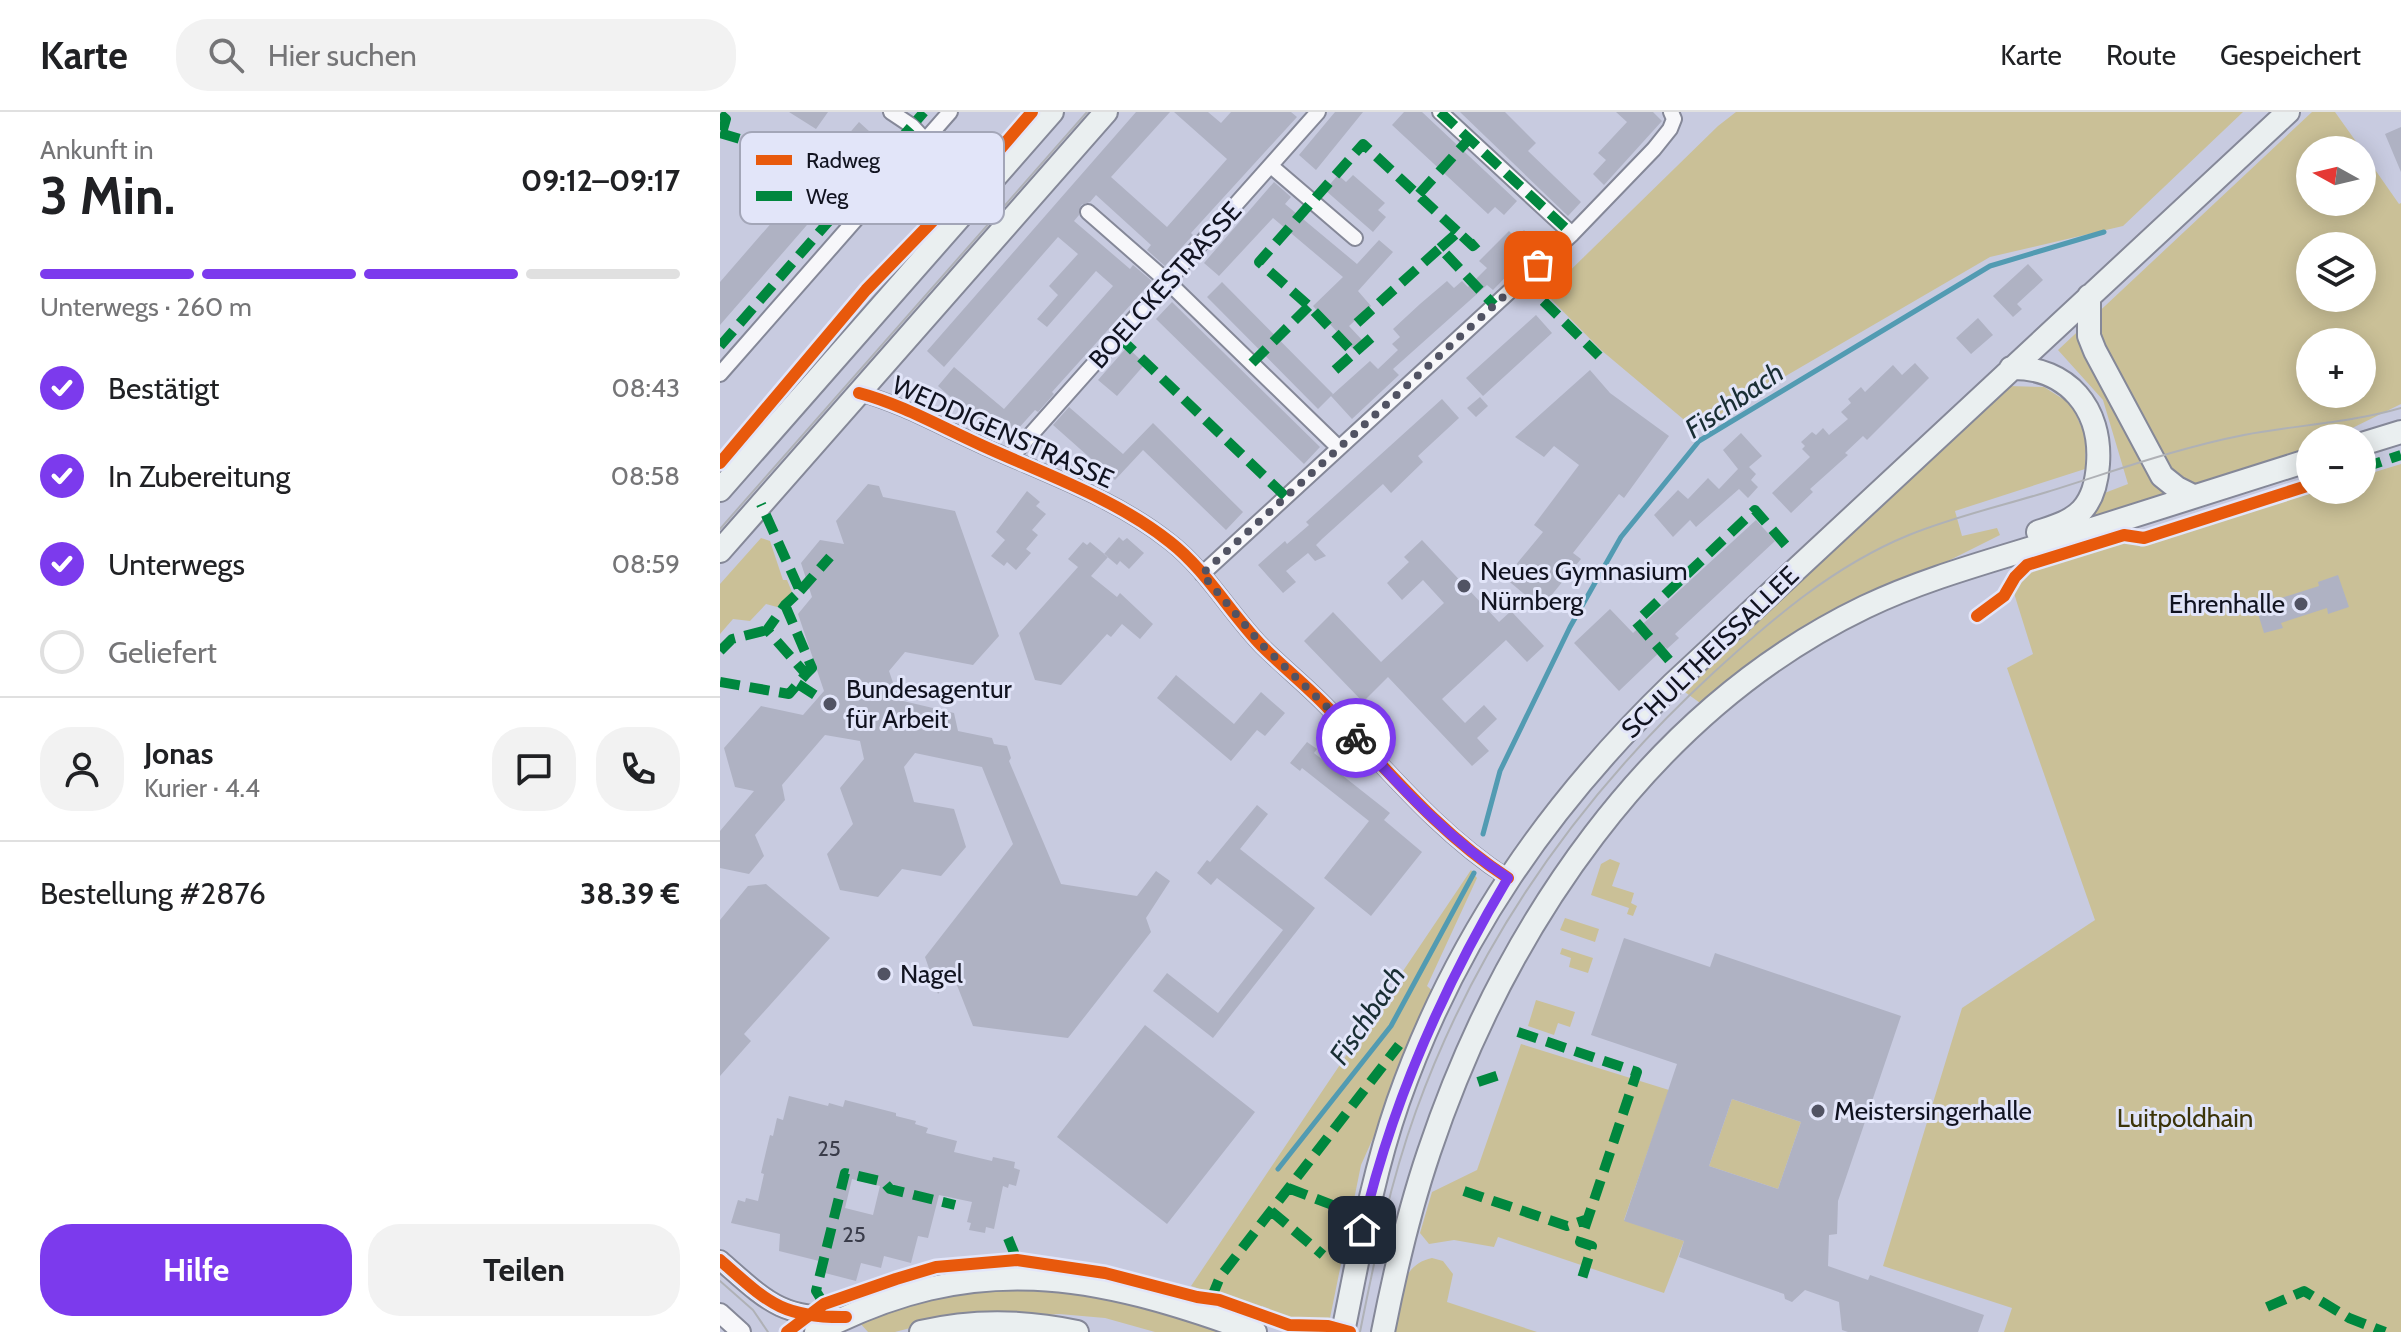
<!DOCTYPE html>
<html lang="de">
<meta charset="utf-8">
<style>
:root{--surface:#fff;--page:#f2f2f2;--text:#202124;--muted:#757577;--line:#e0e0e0;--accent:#7c3aed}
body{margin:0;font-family:Cabin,sans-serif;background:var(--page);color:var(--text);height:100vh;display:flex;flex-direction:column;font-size:30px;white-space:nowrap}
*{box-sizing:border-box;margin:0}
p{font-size:26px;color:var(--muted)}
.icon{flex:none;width:44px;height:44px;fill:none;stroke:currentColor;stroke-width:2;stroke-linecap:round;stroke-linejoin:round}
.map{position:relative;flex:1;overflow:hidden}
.details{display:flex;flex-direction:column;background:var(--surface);width:720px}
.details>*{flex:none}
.needle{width:52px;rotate:278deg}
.buttons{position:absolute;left:1576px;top:24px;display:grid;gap:16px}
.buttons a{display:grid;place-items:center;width:80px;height:80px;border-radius:50%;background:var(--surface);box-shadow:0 4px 20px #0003;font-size:40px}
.pin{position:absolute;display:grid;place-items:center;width:68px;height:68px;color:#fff;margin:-34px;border-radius:16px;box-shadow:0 4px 12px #0006}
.courier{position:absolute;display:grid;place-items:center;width:80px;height:80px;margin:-40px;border:6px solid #7c3aed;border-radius:50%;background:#fff;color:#222;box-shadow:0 2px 10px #0007}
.head em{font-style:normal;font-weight:700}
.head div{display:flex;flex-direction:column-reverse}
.head{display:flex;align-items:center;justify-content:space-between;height:136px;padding:0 40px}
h1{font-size:52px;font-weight:700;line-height:60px}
.bar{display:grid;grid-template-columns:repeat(4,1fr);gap:12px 8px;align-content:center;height:96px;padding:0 40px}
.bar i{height:10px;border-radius:6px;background:var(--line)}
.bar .on{background:var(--accent)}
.bar p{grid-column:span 4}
.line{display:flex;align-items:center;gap:20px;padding:0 40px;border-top:2px solid var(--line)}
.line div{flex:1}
.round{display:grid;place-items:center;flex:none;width:84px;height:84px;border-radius:32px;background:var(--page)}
ol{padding:0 40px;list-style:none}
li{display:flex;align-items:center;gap:24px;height:88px}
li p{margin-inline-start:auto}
li .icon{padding:8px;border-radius:50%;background:var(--accent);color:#fff;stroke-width:4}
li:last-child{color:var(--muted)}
li i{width:44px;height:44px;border:4px solid var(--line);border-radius:50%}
.primary-button{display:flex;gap:16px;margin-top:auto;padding:16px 40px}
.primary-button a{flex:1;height:92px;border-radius:32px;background:var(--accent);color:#fff;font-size:32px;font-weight:700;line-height:92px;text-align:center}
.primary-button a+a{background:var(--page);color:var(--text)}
header{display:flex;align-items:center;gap:48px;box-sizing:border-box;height:112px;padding:0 40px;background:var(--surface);border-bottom:2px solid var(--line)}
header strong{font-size:38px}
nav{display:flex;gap:44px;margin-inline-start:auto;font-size:28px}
.search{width:560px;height:72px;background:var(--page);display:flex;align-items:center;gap:20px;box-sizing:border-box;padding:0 28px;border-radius:32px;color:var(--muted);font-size:30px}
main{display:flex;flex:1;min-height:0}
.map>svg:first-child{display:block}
</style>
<header>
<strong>Karte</strong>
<div class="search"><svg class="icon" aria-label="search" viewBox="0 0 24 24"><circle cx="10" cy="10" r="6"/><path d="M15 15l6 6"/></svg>Hier suchen</div>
<nav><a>Karte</a><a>Route</a><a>Gespeichert</a></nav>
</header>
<main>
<section class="details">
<div class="head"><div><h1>3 Min.</h1><p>Ankunft in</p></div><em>09:12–09:17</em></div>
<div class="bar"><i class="on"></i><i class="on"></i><i class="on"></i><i></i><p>Unterwegs · 260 m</p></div>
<ol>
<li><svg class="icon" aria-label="check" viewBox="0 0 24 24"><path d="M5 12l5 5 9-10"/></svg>Bestätigt<p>08:43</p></li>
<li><svg class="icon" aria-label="check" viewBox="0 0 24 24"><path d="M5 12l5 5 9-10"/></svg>In Zubereitung<p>08:58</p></li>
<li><svg class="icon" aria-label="check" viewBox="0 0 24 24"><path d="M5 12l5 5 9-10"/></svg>Unterwegs<p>08:59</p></li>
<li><i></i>Geliefert</li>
</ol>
<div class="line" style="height:144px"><a class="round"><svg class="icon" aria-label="person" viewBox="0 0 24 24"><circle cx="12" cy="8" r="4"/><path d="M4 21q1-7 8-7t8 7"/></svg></a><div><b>Jonas</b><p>Kurier · 4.4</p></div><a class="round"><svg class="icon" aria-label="chat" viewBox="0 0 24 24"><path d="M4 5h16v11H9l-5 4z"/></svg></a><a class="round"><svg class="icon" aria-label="phone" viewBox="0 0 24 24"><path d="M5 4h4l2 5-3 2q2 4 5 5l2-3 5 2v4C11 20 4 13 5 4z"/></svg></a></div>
<div class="line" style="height:104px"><div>Bestellung #2876</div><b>38.39 €</b></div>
<div class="primary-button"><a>Hilfe</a><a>Teilen</a></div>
</section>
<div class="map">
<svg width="1681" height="1220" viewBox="0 0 1681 1220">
<rect width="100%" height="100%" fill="#c8cbe0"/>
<path fill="#cac097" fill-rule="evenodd" d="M1016 0H1523L1403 114 1270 145 975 317 881 238 826 182 998 14Z
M1592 0H1615L1642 38H1590V90H1642V39L1679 92 1681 91V292L1612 326H1590V337L1566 348 1368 412 1382 382 1408 372 1383 288 1338 238ZM1590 134H1642V186H1590ZM1590 230H1642V282H1590Z
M1288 274 1324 275 1351 292 1366 325 1365 357 1235 399 1242 424 1277 416 1280 423 1080 523 983 593 962 578Z
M1681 352V1220H1284L1292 1196 1163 1154 1242 896 1375 808 1287 556 1313 542 1293 478 1313 452 1408 428 1421 435 1600 378H1642V364Z
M41 426 50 429 63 468H67L72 480 57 495 46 492 30 509 13 507 0 522V472Z
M890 747 900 751 892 774 914 781 911 791 917 794 913 804 907 802 909 796 871 783 881 752Z
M751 758 757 766 707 874 717 883 641 1053 609 1211 572 1207 550 1200V1197L542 1194 541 1197 471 1174Z
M845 806 879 817 875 830 840 818Z
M842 836 873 846 868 861 849 855 851 846 840 842Z
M816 888 855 900 850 915 838 911 834 923 808 914Z
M801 932 949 978 904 1108 964 1129 944 1181 778 1125 774 1135 734 1128 709 1132 700 1121 712 1080 757 1058Z
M1012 987 1081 1010 1058 1077 989 1054Z
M712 1146 723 1149 733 1162 727 1190 817 1220H672C679 1191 678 1153 712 1146Z
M288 1174 376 1181 508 1220H435L385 1206 339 1202 198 1214 175 1220H148L139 1210 207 1185Z"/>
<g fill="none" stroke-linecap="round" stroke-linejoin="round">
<path stroke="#529bb2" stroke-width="5" d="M763 722 780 659 850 515 901 425 979 329 1270 154 1384 120
M558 1057 671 914 754 761"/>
</g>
<path fill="#afb2c3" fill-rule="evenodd" d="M69 0H108L96 17Z
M416 0H450L391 65 447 115 507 47 454 0H488L501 11 511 0H571L577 5 471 121 473 123 445 154 427 138 431 133 376 83 370 90 361 93 359 103 354 109 410 157 413 153 432 169 332 280 334 282 318 300 315 298 297 318 293 314 289 319 272 303 263 314 218 274 234 255 284 297 393 174 376 159 327 215 317 207 338 183 329 174 358 142 338 125 224 255 207 239Z
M615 0H643L596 58 579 43Z
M684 0H702L797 89 784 103 775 95 768 102 672 13Z
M740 0H785L816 31 808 39 861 90 848 104Z
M896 0H933L942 9 884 73 873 62 886 48 878 41 907 10Z
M139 10 160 29 0 213V170Z
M1681 15V60L1665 22Z
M618 63 626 70 633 63 665 91 658 98 666 105 653 120 605 78Z
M554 70 571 85 565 92 637 152 659 128 673 140 638 179 651 194 629 214 643 229 634 238 593 194 623 165 553 106 499 164 484 151Z
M804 118 818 132 773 178 767 173 673 257 679 263 632 307 611 284 650 249 658 257 678 238 672 232 680 225 673 217 700 192 727 169 734 176 742 169 748 175 767 156 759 149 789 119 796 126Z
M1308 152 1323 168 1297 192 1302 197 1293 205 1273 184Z
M502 170 613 282 598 297 487 185Z
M452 190 600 335 584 352 436 207Z
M816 203 832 221 763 284 746 266Z
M1258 206 1273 223 1251 242 1236 226Z
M407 235 425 252 397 284 378 268Z
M1195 251 1209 266 1147 328 1143 324 1125 341 1128 343 1090 377 1093 380 1071 401 1052 381 1090 345 1082 337 1085 334 1081 330 1092 320 1096 323 1103 316 1109 323 1128 307 1121 300 1131 291 1128 287 1141 275 1145 280 1173 253 1182 263Z
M870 258 890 281 949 324 904 386 899 382 853 441 861 447 821 496 785 466 823 420 814 413 859 353 834 334 824 345 795 325Z
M760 285 768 294 756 305 747 296Z
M722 287 739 306 698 344 703 350 671 381 663 372 602 427 596 433 606 444 595 449 588 441 566 459 576 470 563 481 538 453 565 429 567 432 589 413 586 410Z
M349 295 403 342 433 311 523 400 506 418 423 338 395 368 333 313Z
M1021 321 1042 344 1029 355 1036 362 1031 368 1038 375 1028 386 1019 377 976 415 970 408 953 425 934 403 958 378 968 387 988 366 999 377 1018 357 1003 338Z
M148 372 159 374 163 385 235 399 279 524 253 553 185 540 169 559 179 588 234 601 238 619 272 626 274 632 287 634 291 646 289 649 341 772 417 784 436 759 450 769 426 806 431 820 348 926 253 914 233 863 218 882 205 845 293 732 262 655 195 641 184 655 194 690 234 697 246 735 221 764 182 757 158 785 120 778 107 742 133 712 120 676 144 647 140 629 105 623 62 673 65 688 35 723 44 744 29 762 0 756V719L34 679 15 675 4 636 41 594 83 603 104 579 78 502 92 485 81 451 100 428 124 432 116 409Z
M307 379 320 390 316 394 326 402 312 418 318 423 306 437 311 441 296 458 287 450 284 454 271 444 285 428 276 420Z
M1036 408 1055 429 955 522 959 526 947 537 945 535 899 579 854 531 890 497 913 521Z
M399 425 403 429 407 426 424 441 409 457 400 449 397 453 384 442Z
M702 428 779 510 791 499 824 534 807 550 786 528 722 587 745 611 764 593 777 607 757 626 769 639 752 654 668 565 643 590 584 529 613 500 661 550 724 491 703 468 682 488 667 471 689 450 684 445Z
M363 430 367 433 370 430 388 445 371 464 397 485 400 481 433 512 420 527 402 512 391 525 387 522 341 573 315 568 299 521 358 455 348 447Z
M1618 463 1629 495 1608 502 1607 496 1561 511 1563 516 1544 521 1534 489 1553 483 1555 488 1599 474 1598 470Z
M456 563 514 612 541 580 565 601 545 624 537 618 511 649 437 586Z
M587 630 597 637 594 641 670 701 664 708 702 740 651 804 604 766 649 709 582 656 580 659 570 651Z
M537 693 548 702 520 737 595 796 493 926 433 879 447 861 498 901 563 818 497 766 491 773 477 761 487 748 490 750Z
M46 772 110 826 24 922 31 929 0 964V808L28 774Z
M904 826 990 855 995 841 1181 904 1118 1089 1117 1122 1109 1123 1108 1154 1148 1168 1150 1163 1264 1203 1258 1220H1128L1122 1218 1119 1190 1085 1178 1072 1190 1065 1187 1064 1182 959 1145 964 1129 904 1109 957 952 871 923ZM1012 987 1081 1010 1058 1077 989 1054Z
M425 913 535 1000 447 1112 337 1025Z
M69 984 108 994 109 991 123 995 125 988 176 1001V1004L196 1009 195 1012 208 1016 206 1021 237 1029 234 1040 272 1049 273 1045 295 1050 294 1056 300 1058 296 1074 289 1072 288 1076 283 1074 274 1117 266 1115 265 1121 249 1118 251 1111 247 1110 252 1090 219 1083 208 1126 198 1124 191 1151 164 1144 161 1156 141 1151 136 1169 105 1161 107 1151 59 1139 60 1122 11 1111 18 1088 25 1090 26 1086 38 1089 44 1062 41 1061 50 1023 53 1024 57 1006 63 1008ZM132 1067 160 1074 153 1103 125 1096Z"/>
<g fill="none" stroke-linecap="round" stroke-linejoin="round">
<defs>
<path id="minor" d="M171 0 192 14 205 28
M720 0 852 122
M551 54 635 126
M368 100 448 170 619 336
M0 262 230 0
M139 281C181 292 221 315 261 333 324 362 395 386 450 430 486 458 510 501 542 534 563 555 587 574 608 596 666 656 718 721 788 766
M291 345 598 0
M482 462 852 122 934 37 950 17 954 7 951 0"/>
<path id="tertiary" d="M0 1148C47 1189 60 1206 126 1205
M0 1201 21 1220"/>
<path id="secondary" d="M1369 184V224L1375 239 1442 364 1457 376 1473 384
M1291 256C1348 255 1382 297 1378 352 1377 368 1373 386 1362 398 1351 410 1333 415 1318 420
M1642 332 1681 320
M0 378 332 0
M0 439 386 0
M96 1220C255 1137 373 1161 535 1220
M201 1220C252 1208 306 1209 357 1220
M623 1220C639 1142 652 1065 678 990 736 825 829 692 953 572L1568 0
M663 1220C675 1159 689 1099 709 1040 784 817 929 599 1145 495 1210 464 1279 447 1347 425 1428 400 1509 373 1590 348"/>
</defs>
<use href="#minor" stroke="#858898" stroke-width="18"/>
<use href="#tertiary" stroke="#858898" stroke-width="22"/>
<use href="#secondary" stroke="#858898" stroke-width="26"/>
<use href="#minor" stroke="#f7f7fa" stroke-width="14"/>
<use href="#tertiary" stroke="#f7f7fa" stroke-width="18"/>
<use href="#secondary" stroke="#eaeff0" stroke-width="22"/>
<path stroke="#afb1b6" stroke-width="2" d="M0 417 367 0
M0 1169 33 1198 48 1220
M640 1220C655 1145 670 1071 696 999 757 830 860 684 991 563 1051 508 1113 454 1189 423 1233 405 1281 394 1327 380 1392 360 1457 336 1524 323 1576 313 1630 311 1681 296"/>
<path stroke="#00873e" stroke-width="10" stroke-dasharray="20 10" stroke-linecap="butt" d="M720 0 852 122
M0 2 6 7 2 21
M0 21 27 29 56 49 80 71
M205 28 210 34 262 58
M699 82 749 27
M720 136 738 120 753 134 762 126
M802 168 879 244
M637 211 720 136 774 193
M399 225 566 385
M651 226 634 241 589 194 539 150 643 32 738 120
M0 234 204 0
M532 251 589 194
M615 258 634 241
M1642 356 1681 343
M80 479 110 445
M65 493 92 556 86 562
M0 539 12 527 47 518
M949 548 916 510 1035 398 1069 437
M0 570 69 582 86 562 47 518 65 493 80 479 41 392
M78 572 98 585
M632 608 638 602
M798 920 917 960 860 1130 872 1134 860 1173
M758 970 785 961
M568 1076 615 1094
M744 1079 847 1114 868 1107
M551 1099 603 1143
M288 1126 297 1148
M491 1187 500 1165 679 933
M104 1192 96 1179 125 1061 164 1070 170 1077 235 1093
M1547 1195 1584 1179 1629 1206 1665 1220"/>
<defs>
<path id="cycleway" d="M139 281C181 292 221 315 261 333 324 362 395 386 450 430 486 458 510 501 542 534 563 555 587 574 608 596 666 656 718 721 788 766
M0 351 146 178 262 58 312 0
M1257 504 1284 484 1295 465 1307 453 1404 423 1424 426 1590 373
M0 1148C47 1189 60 1206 126 1205
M67 1220 104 1192 176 1167 216 1155 297 1148 385 1161 477 1185 499 1188 569 1213 608 1214 630 1220"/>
</defs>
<use href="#cycleway" stroke="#e2e5f9" stroke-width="17"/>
<use href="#cycleway" stroke="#e8590c" stroke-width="12"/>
</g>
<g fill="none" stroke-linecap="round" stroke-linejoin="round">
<path stroke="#515363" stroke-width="8" stroke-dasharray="0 14.4" d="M636 626 607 595 541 532 482 462 818 153"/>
<path stroke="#7c3aed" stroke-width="10" d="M636 626C682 677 730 728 788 766 722 877 671 992 642 1118"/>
</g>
<g fill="#515363" stroke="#e2e5f9" stroke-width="3">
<circle cx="744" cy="474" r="8"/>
<circle cx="1581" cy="492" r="8"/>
<circle cx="110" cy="592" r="8"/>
<circle cx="164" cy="862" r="8"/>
<circle cx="1098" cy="999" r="8"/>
</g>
<g text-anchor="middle" stroke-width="6" stroke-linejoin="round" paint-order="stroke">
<g font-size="22" fill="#3a3c4a">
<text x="109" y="1044">25</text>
<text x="134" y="1130">25</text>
</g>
<g font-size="26" fill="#111320" stroke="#e2e5f9">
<text transform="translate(445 173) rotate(-48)" y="9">BOELCKESTRASSE</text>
<text transform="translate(283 320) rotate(24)" y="9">WEDDIGENSTRASSE</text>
<text transform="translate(990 540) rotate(-44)" y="9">SCHULTHEISSALLEE</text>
</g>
<g font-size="26" fill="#111320" stroke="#e2e5f9" text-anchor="start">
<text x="760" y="468">Neues Gymnasium<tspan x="760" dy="30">Nürnberg</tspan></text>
<text x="1565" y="501" text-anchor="end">Ehrenhalle</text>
<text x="126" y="586">Bundesagentur<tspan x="126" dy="30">für Arbeit</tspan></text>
<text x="180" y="871">Nagel</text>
<text x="1114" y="1008">Meistersingerhalle</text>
</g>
<g font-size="26" fill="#3c3409" stroke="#e2e5f9">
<text x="1465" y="1015">Luitpoldhain</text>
</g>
<g font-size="28" font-style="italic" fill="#192e34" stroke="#e2e5f9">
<text transform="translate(1014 288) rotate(-34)" y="10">Fischbach</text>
<text transform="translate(647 903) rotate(-56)" y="10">Fischbach</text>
</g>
</g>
<rect x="20" y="20" width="264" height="92" rx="12" fill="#e2e5f9" stroke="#a3a6b8" stroke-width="2"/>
<rect x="36" y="43" width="36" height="10" fill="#e8590c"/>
<rect x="36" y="79" width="36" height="10" fill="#00873e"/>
<g font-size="22" fill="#111320">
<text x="86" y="56">Radweg</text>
<text x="86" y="92">Weg</text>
</g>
</svg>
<div class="buttons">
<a><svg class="needle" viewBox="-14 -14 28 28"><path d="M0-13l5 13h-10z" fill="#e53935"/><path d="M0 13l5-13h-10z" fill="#757577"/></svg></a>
<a><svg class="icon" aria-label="layers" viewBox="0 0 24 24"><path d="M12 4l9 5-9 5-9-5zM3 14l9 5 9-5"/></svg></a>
<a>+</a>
<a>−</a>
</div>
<div class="pin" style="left:818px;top:153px;background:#ea580c"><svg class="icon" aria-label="bag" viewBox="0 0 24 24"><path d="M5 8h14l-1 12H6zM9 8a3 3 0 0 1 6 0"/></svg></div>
<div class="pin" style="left:642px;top:1118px;background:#1f2937"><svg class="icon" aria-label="home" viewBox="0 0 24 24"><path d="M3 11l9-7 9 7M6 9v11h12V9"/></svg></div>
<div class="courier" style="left:636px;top:626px"><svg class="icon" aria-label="bike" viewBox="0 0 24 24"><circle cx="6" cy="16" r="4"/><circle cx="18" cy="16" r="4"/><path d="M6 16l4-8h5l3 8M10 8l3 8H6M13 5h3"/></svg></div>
</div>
</main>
